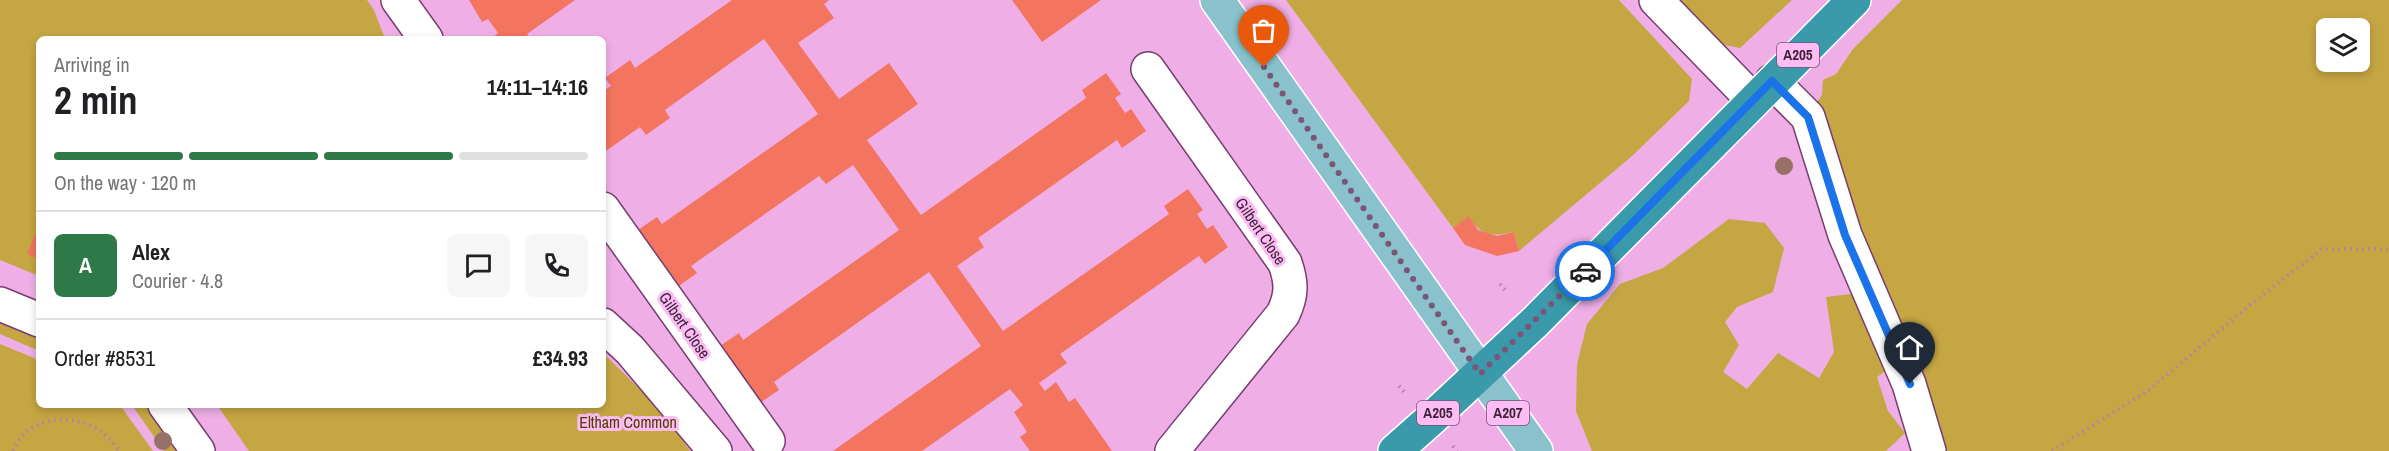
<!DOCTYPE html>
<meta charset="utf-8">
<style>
:root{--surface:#fff;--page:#f6f6f6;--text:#202124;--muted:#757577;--line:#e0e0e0;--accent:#2e7947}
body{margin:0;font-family:"Archivo Narrow",sans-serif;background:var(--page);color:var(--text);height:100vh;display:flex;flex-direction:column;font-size:22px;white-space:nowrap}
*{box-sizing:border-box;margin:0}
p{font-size:20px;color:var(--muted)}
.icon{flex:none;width:33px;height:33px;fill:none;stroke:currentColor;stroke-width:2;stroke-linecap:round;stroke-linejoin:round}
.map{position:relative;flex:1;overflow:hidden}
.sheet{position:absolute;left:36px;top:36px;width:570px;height:372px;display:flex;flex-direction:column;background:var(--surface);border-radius:9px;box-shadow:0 3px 9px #0003}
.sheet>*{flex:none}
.tools{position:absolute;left:2316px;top:18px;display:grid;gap:12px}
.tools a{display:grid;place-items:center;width:54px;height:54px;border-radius:9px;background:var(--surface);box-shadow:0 3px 9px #0003;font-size:30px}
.pin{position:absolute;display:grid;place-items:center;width:51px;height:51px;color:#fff;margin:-62px -26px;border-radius:50% 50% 50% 0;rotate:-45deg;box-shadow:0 0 6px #0007}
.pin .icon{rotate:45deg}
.courier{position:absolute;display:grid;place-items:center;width:60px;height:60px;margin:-30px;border:4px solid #1a73e8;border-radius:50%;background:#fff;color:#222;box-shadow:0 2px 8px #0007}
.head em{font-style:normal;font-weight:800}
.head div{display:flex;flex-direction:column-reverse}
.head{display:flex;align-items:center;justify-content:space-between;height:102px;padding:0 18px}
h1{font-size:39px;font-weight:800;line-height:45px}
.bar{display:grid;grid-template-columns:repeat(4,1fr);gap:9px 6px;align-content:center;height:72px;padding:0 18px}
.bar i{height:8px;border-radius:4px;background:var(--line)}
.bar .active{background:var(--accent)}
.bar p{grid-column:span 4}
.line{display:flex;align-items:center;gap:15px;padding:0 18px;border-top:2px solid var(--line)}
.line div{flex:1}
.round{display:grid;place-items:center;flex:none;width:63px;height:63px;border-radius:9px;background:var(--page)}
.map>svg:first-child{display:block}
</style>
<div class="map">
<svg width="2389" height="451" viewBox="0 0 2389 451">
<rect width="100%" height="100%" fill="#efafe6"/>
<path fill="#c5a643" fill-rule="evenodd" d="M0 0H367L374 10 385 39H39V276L0 260Z
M1286 0H1619L1692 79 1689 101 1632 156 1519 251 1514 232C1491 237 1482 236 1469 217L1453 228Z
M1676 0H1792L1740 48 1719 44Z
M1902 0H2389V451H1942L1902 359 1877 377 1888 411 1905 433 1886 451H1592L1576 411 1577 364 1587 324 1620 284 1663 268 1729 219 1765 223 1784 248 1773 292 1737 307 1725 322 1739 345 1723 372 1747 389 1778 353 1819 378 1834 352 1826 297 1850 294 1878 306 1817 102 1822 95 1823 80 1836 74 1853 49ZM2326 28H2360V62H2326Z
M0 322 39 338V351L0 334Z
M0 344 39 360V405H120L153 451H0Z
M603 353 664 413 690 451H249L217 405H603Z
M132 405H145L177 451H164Z"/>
<path fill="#f3755f" d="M469 0H575L527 34 531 39H494L493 37 498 33 488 19 482 22Z
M732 0H829L824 4 834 18 798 43 839 99 889 63 918 104 867 140 921 215 1086 98 1082 90 1106 73 1121 94 1115 98 1125 113 1131 109 1146 131 1122 148 1117 140 978 238 984 247 957 266 1003 331 1169 214 1164 206 1188 189 1203 210 1197 214 1207 229 1213 225 1228 247 1205 264 1199 256 1060 354 1067 363 1039 383 1045 391 1056 382 1069 402 1075 398 1112 451H1030L1020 437 1027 432 1014 412 1023 405 1010 389 922 451H833L981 346 929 272 774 382 779 390 754 407 714 350 739 333 743 340 899 230 853 165 826 184 819 176 691 266 697 273 672 291 632 234 657 217 662 224 818 114 764 39 665 110 670 118 646 135 640 127 603 153V91L611 86 605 78 630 60 635 68Z
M1012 0H1101L1042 42Z
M1469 216 1478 230 1497 236 1514 232 1519 251 1497 256 1465 245 1453 228Z
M39 225V259L27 254Z"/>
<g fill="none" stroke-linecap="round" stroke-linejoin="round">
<defs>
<path id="minor" d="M398 0 426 39
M1656 0 1753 100
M1148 69 1285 263C1292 283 1292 295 1283 314L1172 451
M1772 81 1808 117 1845 235 1909 384 1929 451
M603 209 768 441
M0 304 39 320
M603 325 630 350 715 451
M165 405 198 451"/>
<path id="major" d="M1217 0 1536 451"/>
<path id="highway" d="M1395 451 1430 420 1535 322 1854 0"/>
</defs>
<use href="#minor" stroke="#763e70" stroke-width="36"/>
<use href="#major" stroke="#fff" stroke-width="36"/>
<use href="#highway" stroke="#fff" stroke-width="36"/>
<path stroke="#b280ab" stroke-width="4" stroke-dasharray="1.5 4.5" stroke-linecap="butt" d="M1500 284 1508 293
M1399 386 1406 394
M1453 446 1457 451
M13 451C26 419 62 413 92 426 103 431 112 442 120 451
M2052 451 2150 389 2255 301 2322 249H2389"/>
<use href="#minor" stroke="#fff" stroke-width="33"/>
<use href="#major" stroke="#89c2cc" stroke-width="33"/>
<use href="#highway" stroke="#3a99aa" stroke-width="33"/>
</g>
<g fill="#977168">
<circle cx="1784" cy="166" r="9"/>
<circle cx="163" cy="441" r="9"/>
</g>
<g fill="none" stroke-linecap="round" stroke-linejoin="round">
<path stroke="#7b5476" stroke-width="6" stroke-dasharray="0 10.8" d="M1264 67 1480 374 1585 271"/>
<path stroke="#1a73e8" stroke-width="8" d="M1585 271 1772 81 1808 117 1845 235 1910 384"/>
</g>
<g text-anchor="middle" stroke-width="6" stroke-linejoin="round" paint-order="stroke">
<g fill="#fdbcf4" stroke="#765171" stroke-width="1.5">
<rect x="1777" y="43" width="42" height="24" rx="4.5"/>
<rect x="1417" y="401" width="42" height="24" rx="4.5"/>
<rect x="1487" y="401" width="42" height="24" rx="4.5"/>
</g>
<g font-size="15" font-weight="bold" fill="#3c2339">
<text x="1798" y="60">A205</text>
<text x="1438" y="418">A205</text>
<text x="1508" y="418">A207</text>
</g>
<g font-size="16" fill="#3c2339" stroke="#fdbcf4">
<text transform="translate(1261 231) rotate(56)" y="6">Gilbert Close</text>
<text transform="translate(685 325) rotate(55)" y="6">Gilbert Close</text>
</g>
<g font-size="16" fill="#4f3e00" stroke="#fdbcf4">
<text x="628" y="428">Eltham Common</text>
</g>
</g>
</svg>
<div class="tools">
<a><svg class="icon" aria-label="layers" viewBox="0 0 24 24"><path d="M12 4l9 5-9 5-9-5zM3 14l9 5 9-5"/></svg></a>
</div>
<div class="pin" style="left:1264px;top:67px;background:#ea580c"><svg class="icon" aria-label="bag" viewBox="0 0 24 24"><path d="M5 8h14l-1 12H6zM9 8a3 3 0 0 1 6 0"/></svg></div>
<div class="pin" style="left:1910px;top:384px;background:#1f2937"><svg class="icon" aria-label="home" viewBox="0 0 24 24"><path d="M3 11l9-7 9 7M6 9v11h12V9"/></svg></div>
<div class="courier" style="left:1585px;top:271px"><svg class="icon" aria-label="car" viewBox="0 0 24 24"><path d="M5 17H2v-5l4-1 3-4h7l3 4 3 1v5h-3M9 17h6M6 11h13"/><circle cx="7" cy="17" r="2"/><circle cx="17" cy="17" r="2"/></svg></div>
<section class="sheet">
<div class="head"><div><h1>2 min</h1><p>Arriving in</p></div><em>14:11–14:16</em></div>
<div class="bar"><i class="active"></i><i class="active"></i><i class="active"></i><i></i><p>On the way · 120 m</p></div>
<div class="line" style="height:108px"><b class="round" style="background:var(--accent);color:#fff">A</b><div><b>Alex</b><p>Courier · 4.8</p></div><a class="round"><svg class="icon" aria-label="chat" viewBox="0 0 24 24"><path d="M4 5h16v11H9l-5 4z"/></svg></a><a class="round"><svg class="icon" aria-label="phone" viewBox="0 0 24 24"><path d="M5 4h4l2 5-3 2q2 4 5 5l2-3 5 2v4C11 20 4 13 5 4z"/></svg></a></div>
<div class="line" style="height:78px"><div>Order #8531</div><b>£34.93</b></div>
</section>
</div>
